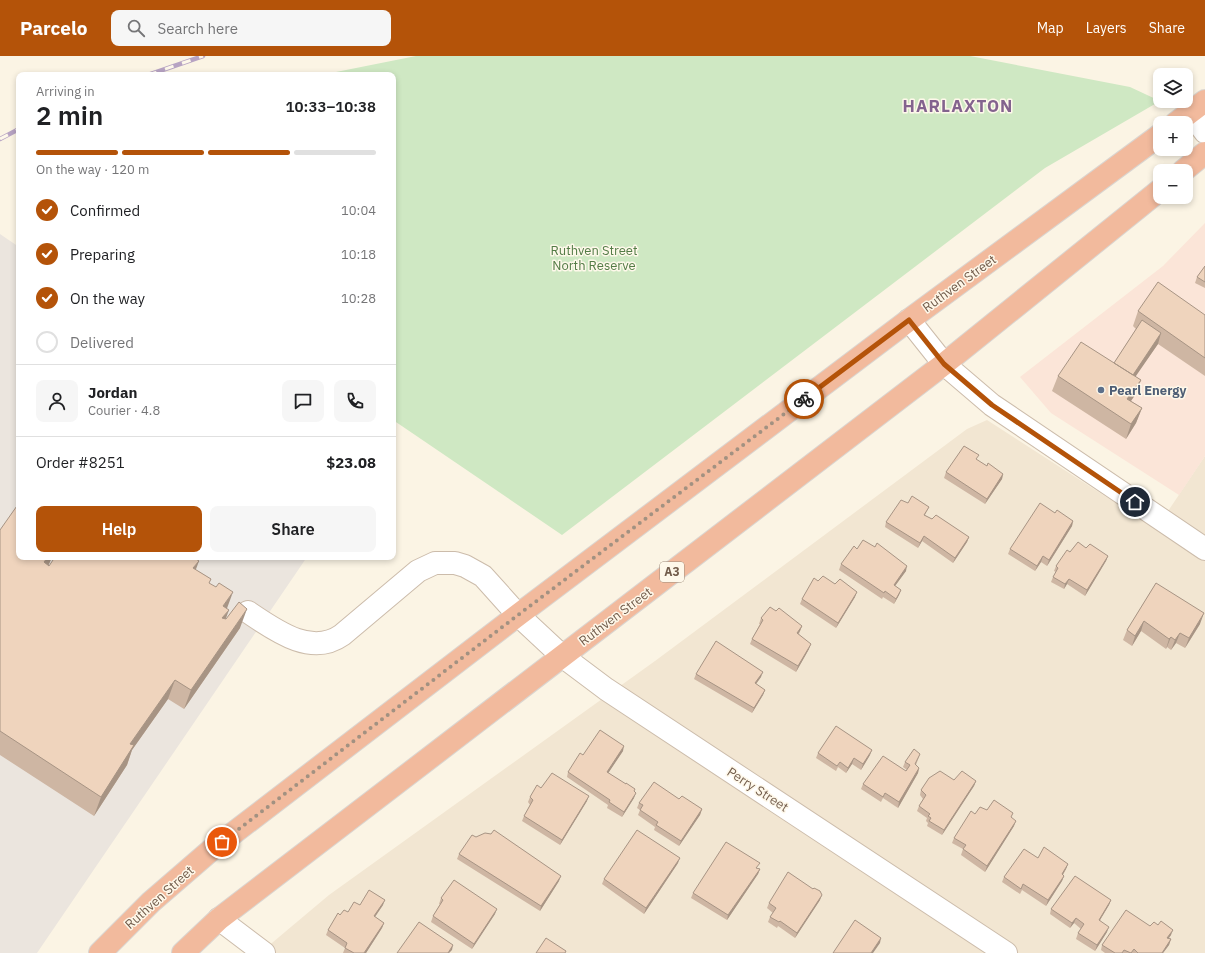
<!DOCTYPE html>
<meta charset="utf-8">
<style>
:root{--surface:#fff;--page:#f6f6f6;--text:#202124;--muted:#757577;--line:#e0e0e0;--accent:#b45309}
body{margin:0;font-family:"IBM Plex Sans",sans-serif;background:var(--page);color:var(--text);height:100vh;display:flex;flex-direction:column;font-size:15px;white-space:nowrap}
*{box-sizing:border-box;margin:0}
p{font-size:13px;color:var(--muted)}
.icon{flex:none;width:22px;height:22px;fill:none;stroke:currentColor;stroke-width:2;stroke-linecap:round;stroke-linejoin:round}
.map{position:relative;flex:1;overflow:hidden}
.panel{position:absolute;left:16px;top:16px;width:380px;height:488px;display:flex;flex-direction:column;background:var(--surface);border-radius:8px;box-shadow:0 2px 6px #0003}
.panel>*{flex:none}
.buttons{position:absolute;left:1153px;top:12px;display:grid;gap:8px}
.buttons a{display:grid;place-items:center;width:40px;height:40px;border-radius:8px;background:var(--surface);box-shadow:0 2px 6px #0003;font-size:20px}
.pin{position:absolute;display:grid;place-items:center;width:34px;height:34px;color:#fff;margin:-17px;border:2px solid #fff;border-radius:50%;box-shadow:0 1px 4px #0007}
.courier{position:absolute;display:grid;place-items:center;width:40px;height:40px;margin:-20px;border:3px solid #b45309;border-radius:50%;background:#fff;color:#222;box-shadow:0 1px 5px #0007}
.headline em{font-style:normal;font-weight:600}
.headline div{display:flex;flex-direction:column-reverse}
.headline{display:flex;align-items:center;justify-content:space-between;height:68px;padding:0 20px}
h1{font-size:26px;font-weight:600;line-height:30px}
.bar{display:grid;grid-template-columns:repeat(4,1fr);gap:6px 4px;align-content:center;height:48px;padding:0 20px}
.bar i{height:5px;border-radius:3px;background:var(--line)}
.bar .active{background:var(--accent)}
.bar p{grid-column:span 4}
.line{display:flex;align-items:center;gap:10px;padding:0 20px;border-top:1px solid var(--line)}
.line div{flex:1}
.round{display:grid;place-items:center;flex:none;width:42px;height:42px;border-radius:8px;background:var(--page)}
ol{padding:0 20px;list-style:none}
li{display:flex;align-items:center;gap:12px;height:44px}
li p{margin-inline-start:auto}
li .icon{padding:4px;border-radius:50%;background:var(--accent);color:#fff;stroke-width:4}
li:last-child{color:var(--muted)}
li i{width:22px;height:22px;border:2px solid var(--line);border-radius:50%}
.cta{display:flex;gap:8px;margin-top:auto;padding:8px 20px}
.cta a{flex:1;height:46px;border-radius:8px;background:var(--accent);color:#fff;font-size:16px;font-weight:600;line-height:46px;text-align:center}
.cta a+a{background:var(--page);color:var(--text)}
header{display:flex;align-items:center;gap:24px;box-sizing:border-box;height:56px;padding:0 20px;background:var(--accent);color:#fff}
header strong{font-size:19px}
nav{display:flex;gap:22px;margin-inline-start:auto;font-size:14px}
.search{width:280px;height:36px;background:var(--page);display:flex;align-items:center;gap:10px;box-sizing:border-box;padding:0 14px;border-radius:8px;color:var(--muted);font-size:15px}
.map>svg:first-child{display:block}
</style>
<header>
<strong>Parcelo</strong>
<div class="search"><svg class="icon" aria-label="search" viewBox="0 0 24 24"><circle cx="10" cy="10" r="6"/><path d="M15 15l6 6"/></svg>Search here</div>
<nav><a>Map</a><a>Layers</a><a>Share</a></nav>
</header>
<div class="map">
<svg width="1205" height="897" viewBox="0 0 1205 897">
<rect width="100%" height="100%" fill="#fbf4e4"/>
<path fill="#f2e6d2" d="M987 364 1156 473 1205 400V897H260L329 839 655 605 967 373Z"/>
<path fill="#fbe5d8" d="M1205 167V400L1179 439 1051 357 1020 321 1163 210Z"/>
<path fill="#ebe5de" d="M0 178 19 191V501H307L37 897H0Z"/>
<path fill="#cfe8c3" d="M416 0H970L1130 31 1160 45 1045 112 562 479 393 364V19H321Z"/>
<g fill="none" stroke-linecap="round" stroke-linejoin="round">
<defs>
<path id="minor" d="M1190 56 1205 76
M909 264 944 308 992 349 1205 493
M248 556C275 574 311 601 342 579L418 515 435 507H455L465 510 483 520 518 559 562 600 606 633 1006 897
M219 863 264 897"/>
<path id="highway" d="M1176 67 1205 45
M1183 115 1205 97
M100 897 151 846 210 795 518 559 909 264 1160 79
M183 897 219 863 944 308 1160 134"/>
</defs>
<use href="#minor" stroke="#ccbcab" stroke-width="24"/>
<use href="#highway" stroke="#dad5d0" stroke-width="24"/>
<use href="#minor" stroke="#fff" stroke-width="22"/>
<use href="#highway" stroke="#f2ba9d" stroke-width="22"/>
<defs>
<path id="rail" d="M148 19 203 0
M0 83 19 73"/>
</defs>
<use href="#rail" stroke="#b7a3c3" stroke-width="4.5"/>
<use href="#rail" stroke="#fef8ea" stroke-width="3" stroke-dasharray="9" stroke-linecap="butt"/>
</g>
<path fill="#ceb6a3" d="M1205 210V232L1195 227 1197 221Z
M1138 255 1205 259V320L1158 288 1135 320 1141 324 1135 339 1131 345 1142 352 1136 367 1126 383 1052 335 1058 320 1114 307 1136 273 1133 270Z
M977 404 987 410 1003 418 1002 423 985 448 944 422 946 416Z
M908 447 929 451 925 459 932 463 969 481 967 486 953 507 922 485 918 492 885 471 886 466Z
M1055 457 1073 465 1072 470 1047 510 1041 506 1035 515 1008 498 1010 493Z
M0 474 19 501H52L48 510 195 513 211 523 209 527 227 552 225 563 240 572 184 653 168 643 132 694 127 709 94 760 0 699Z
M1086 492 1108 500 1106 505 1085 540 1067 528 1064 533 1051 526 1053 521 1056 516 1054 515 1056 510 1070 496Z
M857 493 906 515 895 530 901 534 899 539 894 548 883 541 882 543 839 514 841 508Z
M818 525 855 541 836 572 800 548 802 543Z
M1156 527 1200 568 1185 592 1176 587 1171 594 1167 591 1166 593 1141 575 1132 590 1123 584 1127 574Z
M776 555 802 570 800 575 799 578 809 593 796 616 750 588 752 583 760 568H759L761 562Z
M696 618 761 621 756 628 765 634 763 639 752 657 694 623Z
M623 695 608 717 634 735V742L622 761 607 752 608 749 567 721 568 716 583 699Z
M818 697 870 699 861 714 852 708 846 717 838 711 836 715 816 702Z
M920 698 916 709 919 712 918 717 898 752 883 742 881 746 861 733 863 728 906 715 907 714 903 711 905 706Z
M954 724 976 725 974 730 942 779 927 770 928 767 926 765 927 762 917 755 919 750 923 743 920 739 921 734Z
M541 732 587 745 560 789 522 765 524 760 530 749 528 746 530 741Z
M679 743 702 753 700 759 679 790 654 774 655 771 638 759 640 754 637 752 639 747Z
M987 754 1011 762 1014 770 985 816 961 799 963 793 952 787 954 782 975 758Z
M459 798 559 825 540 855 457 803Z
M1038 802 1068 808 1066 813 1063 819 1064 820 1062 825 1046 850 1022 834 1020 838 1002 826 1004 821Z
M678 807 644 858 602 828 604 823Z
M758 812 760 813 758 818 727 864 691 842 693 837Z
M441 842 495 858 472 893 431 866 433 860 440 848H439Z
M820 844 795 882 778 870 777 872 768 866 770 861 773 857 767 852 769 847Z
M1111 844 1109 849 1100 864 1107 876 1095 895 1076 883 1078 877 1081 873 1074 867 1070 872 1050 858 1051 853Z
M360 849H383L375 861 384 867 382 872 366 897H343L345 892 326 879 328 874 340 859 348 856Z
M1150 870 1171 879 1169 882 1171 883 1169 889 1163 897H1105L1101 894 1102 889Z"/>
<path fill="#a79484" d="M1161 277 1158 288 1127 333 1130 323Z
M1141 324 1135 339 1122 358 1127 343Z
M1142 352 1136 367 1126 383 1131 368Z
M1003 418 1002 423 985 448 987 443Z
M1073 465 1072 470 1047 510 1049 504Z
M924 480 922 485 918 492 920 487Z
M969 481 967 486 953 507 955 502Z
M1043 500 1041 506 1035 515 1037 510Z
M1108 500 1106 505 1085 540 1087 534Z
M48 501H52L47 513 44 506Z
M199 505 192 524 193 512Z
M907 510 906 515 892 534 894 529Z
M1069 523 1067 528 1064 533 1065 528Z
M901 534 899 539 894 548 896 543Z
M233 536 226 555 223 550Z
M857 536 855 541 836 572 838 567Z
M247 553 240 572 184 653 191 634Z
M229 554 222 573V562Z
M1204 557 1200 568 1185 592 1189 582Z
M1144 565 1141 575 1132 590 1135 580Z
M802 570 800 575 795 582 797 577Z
M1180 577 1176 587 1171 594 1175 584Z
M1171 581 1167 591 1166 593 1169 583Z
M811 588 809 593 796 616 798 610Z
M763 616 761 621 753 632 755 627Z
M175 624 168 643 132 694 127 709 94 760 101 741 130 688Z
M765 634 763 639 752 657 754 652Z
M624 690 623 695 605 722 607 716Z
M872 694 870 699 861 714 863 708Z
M854 702 852 708 846 717 848 712Z
M919 712 918 717 898 752 899 746Z
M976 725 974 730 942 779 944 774Z
M636 737 634 742 622 761 624 756Z
M589 740 587 745 560 789 562 784Z
M702 753 700 759 679 790 681 785Z
M1016 765 1014 770 985 816 987 810Z
M680 802 678 807 644 858 646 852Z
M1068 808 1066 813 1060 823 1062 818Z
M760 813 758 818 727 864 728 859Z
M561 820 559 825 540 855 541 850Z
M1064 820 1062 825 1046 850 1048 844Z
M822 839 820 844 795 882 797 877Z
M385 844 383 849 372 865 374 860Z
M1111 844 1109 849 1097 869 1099 864Z
M497 853 495 858 472 893 474 888Z
M1076 862 1074 867 1070 872 1072 867Z
M384 867 382 872 366 897H364Z
M1109 871 1107 876 1095 895 1097 889Z
M1173 874 1171 879 1165 887 1167 882Z
M881 882 880 887 873 897H871Z
M1171 883 1169 889 1163 897H1162Z
M453 889 452 894 449 897H448Z"/>
<path fill="#efd4bd" stroke="#a79484" d="M1205 210V226L1197 221Z
M1158 226 1205 259V302L1138 255Z
M1142 264 1161 277 1133 319 1114 307Z
M1081 286 1141 324 1127 343 1142 352 1131 368 1058 320Z
M964 390 979 399 976 403 987 410 988 407 1003 418 987 443 946 416Z
M912 440 929 451 924 459 932 463 936 459 969 481 955 502 924 480 920 487 886 466 901 444 908 447Z
M19 447V501H48L44 506 49 510 55 501H193L199 505 193 512 211 523 209 527 216 531 219 527 233 536 223 550 229 554 222 562 226 563 239 546 247 553 191 634 175 624 130 688 134 689 101 741 0 675V474Z
M1040 447 1055 457 1057 454 1073 465 1049 504 1043 500 1037 510 1010 493Z
M863 484 875 491 877 487 907 510 894 529 901 534 896 543 885 535 884 537 841 508 854 490 857 493Z
M1078 486 1086 492 1090 488 1108 500 1087 534 1069 523 1065 528 1053 521 1058 512 1056 510 1067 494 1070 496Z
M823 520 835 528 840 523 857 536 838 567 802 543 814 522 818 525Z
M1156 527 1204 557 1189 582 1180 577 1175 584 1171 581 1169 583 1144 565 1135 580 1127 574Z
M770 551 776 555 779 552 802 570 797 577 811 588 798 610 752 583 763 564 761 562Z
M716 585 763 616 755 627 765 634 754 652 696 618Z
M836 670 872 694 863 708 854 702 848 712 840 706 837 710 818 697Z
M600 674 624 690 607 716 626 728V727L635 733 634 735 636 737 624 756 609 746 610 744 568 716 580 697 583 699Z
M914 693 920 698 915 708 919 712 899 746 885 737 883 741 863 728 883 700 906 715 910 709 905 706Z
M940 715 954 724 962 715 976 725 944 774 929 765 931 762 928 760 930 758 919 750 926 739 921 734 929 722Z
M552 717 589 740 562 784 524 760 533 744 530 741 537 729 541 732Z
M654 726 679 743 682 740 702 753 681 785 656 769 658 766 640 754 643 749 639 747Z
M994 744 1013 757 1011 761 1016 765 987 810 963 793 966 789 954 782 971 755 975 758 980 751 987 754Z
M494 774 561 820 541 850 459 798 472 779 476 781 485 777 491 778Z
M637 774 680 802 646 852 604 823Z
M726 786 760 807 756 812 760 813 728 859 693 837Z
M1044 791 1068 808 1062 818 1064 820 1048 844 1023 828 1021 833 1004 821 1024 793 1038 802Z
M788 816 813 833 814 832 820 835 822 839 797 877 780 865 779 866 770 861 776 852 769 847Z
M1075 820 1111 844 1099 864 1109 871 1097 889 1078 877 1084 868 1076 862 1072 867 1051 853Z
M454 824 497 853 474 888 433 860 443 844 441 842Z
M369 834 385 844 374 860 384 867 364 897H354L345 892 347 887 328 874 338 857 340 859 344 854 348 856 354 846 360 849Z
M1126 854 1150 870 1154 866 1158 869 1161 865 1173 874 1167 882 1171 883 1162 897H1138L1134 893 1131 897 1124 894 1122 897H1115L1102 889Z
M855 864 881 882 871 897H833Z
M419 866 453 889 448 897H397Z
M546 882 566 895 565 897H536Z"/>
<g fill="none" stroke-linecap="round" stroke-linejoin="round">
<path stroke="#a29181" stroke-width="4" stroke-dasharray="0 7.2" d="M222 786 518 559 804 343"/>
<path stroke="#b45309" stroke-width="5" d="M804 343 909 264 944 308 992 349 1135 446"/>
</g>
<circle fill="#5c6f8a" stroke="#fef8ea" stroke-width="1.5" cx="1101" cy="334" r="4"/>
<g text-anchor="middle" stroke-width="3" stroke-linejoin="round" paint-order="stroke">
<rect fill="#fef8ea" stroke="#9c8b7b" stroke-width="1" x="660" y="506" width="24" height="20" rx="3"/>
<g font-size="12" font-weight="bold" fill="#725c4b">
<text x="672" y="520">A3</text>
</g>
<g font-size="13" fill="#537c46" stroke="#fef8ea">
<text x="594" y="199">Ruthven Street<tspan x="594" dy="15">North Reserve</tspan></text>
</g>
<g font-size="13" fill="#725c4b" stroke="#fef8ea">
<text transform="translate(959 227) rotate(-36)" y="5">Ruthven Street</text>
<text transform="translate(615 560) rotate(-37)" y="5">Ruthven Street</text>
<text transform="translate(758 733) rotate(33)" y="5">Perry Street</text>
<text transform="translate(159 841) rotate(-42)" y="5">Ruthven Street</text>
</g>
<g font-size="13" font-weight="bold" fill="#4e5e75" stroke="#fef8ea" text-anchor="start">
<text x="1109" y="339">Pearl Energy</text>
</g>
<g font-size="17" font-weight="bold" letter-spacing="1" fill="#83638e" stroke="#fef8ea">
<text x="958" y="56">HARLAXTON</text>
</g>
</g>
</svg>
<div class="buttons">
<a><svg class="icon" aria-label="layers" viewBox="0 0 24 24"><path d="M12 4l9 5-9 5-9-5zM3 14l9 5 9-5"/></svg></a>
<a>+</a>
<a>−</a>
</div>
<div class="pin" style="left:222px;top:786px;background:#ea580c"><svg class="icon" aria-label="bag" viewBox="0 0 24 24"><path d="M5 8h14l-1 12H6zM9 8a3 3 0 0 1 6 0"/></svg></div>
<div class="pin" style="left:1135px;top:446px;background:#1f2937"><svg class="icon" aria-label="home" viewBox="0 0 24 24"><path d="M3 11l9-7 9 7M6 9v11h12V9"/></svg></div>
<div class="courier" style="left:804px;top:343px"><svg class="icon" aria-label="bike" viewBox="0 0 24 24"><circle cx="6" cy="16" r="4"/><circle cx="18" cy="16" r="4"/><path d="M6 16l4-8h5l3 8M10 8l3 8H6M13 5h3"/></svg></div>
<section class="panel">
<div class="headline"><div><h1>2 min</h1><p>Arriving in</p></div><em>10:33–10:38</em></div>
<div class="bar"><i class="active"></i><i class="active"></i><i class="active"></i><i></i><p>On the way · 120 m</p></div>
<ol>
<li><svg class="icon" aria-label="check" viewBox="0 0 24 24"><path d="M5 12l5 5 9-10"/></svg>Confirmed<p>10:04</p></li>
<li><svg class="icon" aria-label="check" viewBox="0 0 24 24"><path d="M5 12l5 5 9-10"/></svg>Preparing<p>10:18</p></li>
<li><svg class="icon" aria-label="check" viewBox="0 0 24 24"><path d="M5 12l5 5 9-10"/></svg>On the way<p>10:28</p></li>
<li><i></i>Delivered</li>
</ol>
<div class="line" style="height:72px"><a class="round"><svg class="icon" aria-label="person" viewBox="0 0 24 24"><circle cx="12" cy="8" r="4"/><path d="M4 21q1-7 8-7t8 7"/></svg></a><div><b>Jordan</b><p>Courier · 4.8</p></div><a class="round"><svg class="icon" aria-label="chat" viewBox="0 0 24 24"><path d="M4 5h16v11H9l-5 4z"/></svg></a><a class="round"><svg class="icon" aria-label="phone" viewBox="0 0 24 24"><path d="M5 4h4l2 5-3 2q2 4 5 5l2-3 5 2v4C11 20 4 13 5 4z"/></svg></a></div>
<div class="line" style="height:52px"><div>Order #8251</div><b>$23.08</b></div>
<div class="cta"><a>Help</a><a>Share</a></div>
</section>
</div>
